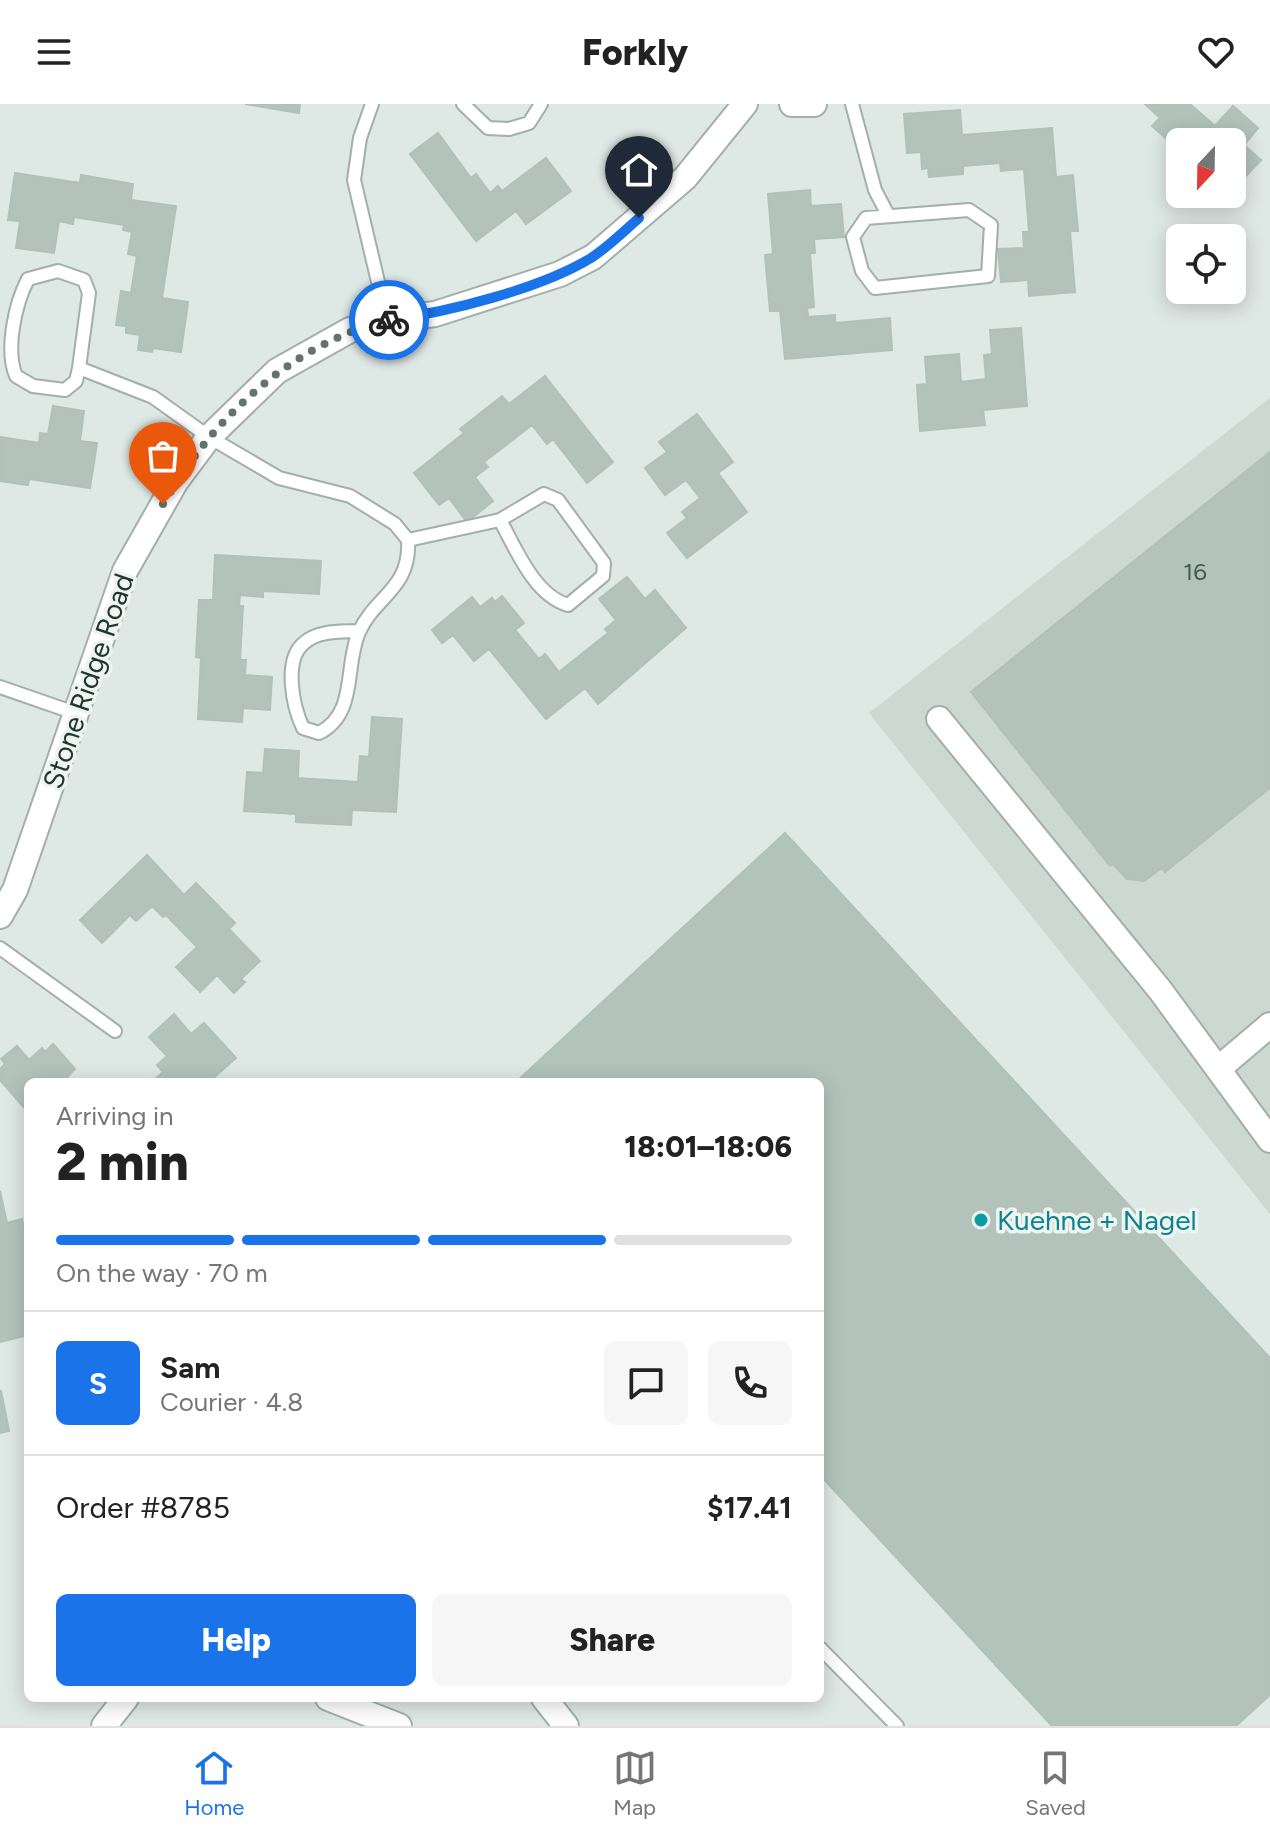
<!DOCTYPE html>
<meta charset="utf-8">
<style>
:root{--surface:#fff;--page:#f6f6f6;--text:#222;--muted:#767676;--line:#e0e0e0;--accent:#1a73e8}
body{margin:0;font-family:Figtree,sans-serif;background:var(--page);color:var(--text);height:100vh;display:flex;flex-direction:column;font-size:30px;white-space:nowrap}
*{box-sizing:border-box;margin:0}
p{font-size:26px;color:var(--muted)}
.icon{flex:none;width:44px;height:44px;fill:none;stroke:currentColor;stroke-width:2;stroke-linecap:round;stroke-linejoin:round}
.map{position:relative;flex:1;overflow:hidden}
.side{position:absolute;left:24px;top:974px;width:800px;height:624px;display:flex;flex-direction:column;background:var(--surface);border-radius:12px;box-shadow:0 4px 20px #0003}
.side>*{flex:none}
.needle{width:52px;rotate:202deg}
.buttons{position:absolute;left:1166px;top:24px;display:grid;gap:16px}
.buttons a{display:grid;place-items:center;width:80px;height:80px;border-radius:12px;background:var(--surface);box-shadow:0 4px 20px #0003;font-size:40px}
.pin{position:absolute;display:grid;place-items:center;width:68px;height:68px;color:#fff;margin:-82px -34px;border-radius:50% 50% 50% 0;rotate:-45deg;box-shadow:0 0 8px #0007}
.pin .icon{rotate:45deg}
.courier{position:absolute;display:grid;place-items:center;width:80px;height:80px;margin:-40px;border:6px solid #1a73e8;border-radius:50%;background:#fff;color:#222;box-shadow:0 2px 10px #0007}
.overview em{font-style:normal;font-weight:800}
.overview div{display:flex;flex-direction:column-reverse}
.overview{display:flex;align-items:center;justify-content:space-between;height:136px;padding:0 32px}
h1{font-size:52px;font-weight:800;line-height:60px}
.bar{display:grid;grid-template-columns:repeat(4,1fr);gap:12px 8px;align-content:center;height:96px;padding:0 32px}
.bar i{height:10px;border-radius:6px;background:var(--line)}
.bar .on{background:var(--accent)}
.bar p{grid-column:span 4}
.line{display:flex;align-items:center;gap:20px;padding:0 32px;border-top:2px solid var(--line)}
.line div{flex:1}
.round{display:grid;place-items:center;flex:none;width:84px;height:84px;border-radius:12px;background:var(--page)}
.button{display:flex;gap:16px;margin-top:auto;padding:16px 32px}
.button a{flex:1;height:92px;border-radius:12px;background:var(--accent);color:#fff;font-size:32px;font-weight:800;line-height:92px;text-align:center}
.button a+a{background:var(--page);color:var(--text)}
header{display:flex;justify-content:space-between;align-items:center;height:104px;padding:0 32px;background:var(--surface);font-size:36px;font-weight:800}
.tabs{display:flex;justify-content:space-around;align-items:center;height:112px;border-top:2px solid var(--line);background:var(--surface);font-size:22px;color:var(--muted)}
.tabs a{display:grid;justify-items:center;gap:4px}
.tabs .on{color:var(--accent)}
.map>svg:first-child{display:block}
</style>
<header><svg class="icon" aria-label="menu" viewBox="0 0 24 24"><path d="M4 6h16M4 12h16M4 18h16"/></svg>Forkly<svg class="icon" aria-label="heart" viewBox="0 0 24 24"><path d="M12 20l-8-8c-3-5 5-10 8-4 3-6 11-1 8 4z"/></svg></header>
<div class="map">
<svg width="1270" height="1622" viewBox="0 0 1270 1622">
<rect width="100%" height="100%" fill="#dee8e4"/>
<path fill="#ccd8d2" d="M1270 294V1110L869 609Z"/>
<path fill="#b3c3bc" stroke="#b1c1ba" stroke-width="2" d="M245 0H300L299 9Z
M1145 0H1190L1215 22 1233 2 1258 24 1244 41 1261 56 1234 85 1232 38H1180V47L1152 22 1160 14Z
M960 6 962 31 1052 24 1056 73 1073 71 1078 127H1070L1075 188 1029 192 1028 176 1001 178 998 145 1024 144 1023 128H1029L1024 65 1001 67 1000 59 963 62V70L929 73 928 64 922 65 921 48 907 49 904 10Z
M438 29 471 74 476 70 490 89 498 82 502 87 546 54 571 87 526 120 516 107 476 137 410 50Z
M15 69 80 79 81 71 133 80 131 96 176 102 162 194 188 198 181 248 153 244 152 248 138 246 140 231 126 229V222L116 221 121 187 131 189 137 152 128 150 132 128 123 126 124 121 74 113 73 120 59 117 54 149 16 144 20 117 8 116Z
M810 86 811 102 841 100 844 133 814 135 815 149H810L814 203 807 204 808 213 835 211V219L890 214 892 246 785 255 780 207H770L765 151 773 150 768 90Z
M1021 224 1027 302 983 306 985 321 920 327 917 281 927 280 925 253 959 250 961 278 986 275 984 251 992 250 990 226Z
M545 272 613 358 587 379 553 335 547 340 532 321 484 358 488 363 475 373 493 397 467 418 449 394 439 401 414 369 464 329 460 325 502 292 509 300Z
M53 302 84 307 80 337 97 339 90 384 29 375 28 381 0 377V333L39 339 40 329 48 330Z
M697 310 733 358 718 369 747 408 687 454 667 429 687 414 682 408 700 394 686 376 665 391 645 364 667 348 659 338Z
M1270 348V684L1165 768 1162 764 1144 777 1127 775 1113 760 1110 762 971 588Z
M215 451 321 457 319 490 263 487V493L240 491 239 502H243L240 556H246L245 571 272 573 270 606 243 604 242 618 198 615 201 554 196 553 199 496H213Z
M627 473 645 495 655 486 686 524 598 600 585 584 546 615 489 545 474 557 453 531 442 539 432 526 472 493 480 503 492 494 495 498 502 492 524 519 515 526 539 555 545 550 559 568 608 529 605 525 616 516 599 495Z
M372 613 402 615 396 708 352 706 351 721 296 718V710L244 707 247 668 263 669 265 645 299 647 298 674 358 678 360 652 369 653Z
M785 729 1270 1254V1591L1236 1622H1052L820 1371V978H516Z
M147 751 184 791 196 779 235 819 229 825 260 857 241 875 245 878 234 889 217 871 200 888 176 863 197 843 166 811 163 813 152 802 136 817 130 811 102 839 80 816Z
M174 910 191 930 204 919 236 954 209 978H152L163 968 157 961 167 952 149 933Z
M53 940 75 965 67 973 72 978H28V1008L0 976V965L5 960 1 955 17 942 29 956 42 944 45 948Z
M0 1087 7 1119 22 1115 28 1142V1231L0 1238Z
M1 1287 9 1327 0 1329V1287Z"/>
<g fill="none" stroke-linecap="round" stroke-linejoin="round">
<defs>
<path id="lane" d="M372 0 360 34 354 76 387 216
M463 0 488 24 509 25 529 19 541 0
M852 0 875 86 888 111
M969 106 991 121 988 172 875 184 862 167 853 133 866 114Z
M79 264 76 277 65 286 33 282 16 272C5 246 15 200 28 175L58 167 84 176 89 189 79 264 153 293 209 333 279 374 350 392 395 420 408 436 500 416 544 390 558 396 604 459 603 472 568 501C534 491 516 445 500 416
M359 527C341 528 318 526 304 539 283 556 293 603 303 624L319 629C358 609 344 562 359 528 375 492 411 485 408 436
M0 583 75 609
M0 844 115 927
M820 1544 897 1622"/>
<path id="street" d="M792 0H814
M939 615 1160 886 1218 965 1270 921
M0 812 15 786 125 467 176 377 209 333 277 267 350 226 387 216 435 210 560 170 593 153 685 74 745 0
M1218 965 1270 1036
M328 1594 399 1622
M544 1594 566 1622
M104 1622 126 1594"/>
</defs>
<use href="#lane" stroke="#a2afaa" stroke-width="16"/>
<use href="#street" stroke="#a2afaa" stroke-width="28"/>
<use href="#lane" stroke="#fff" stroke-width="12"/>
<use href="#street" stroke="#fff" stroke-width="24"/>
</g>
<g fill="none" stroke-linecap="round" stroke-linejoin="round">
<path stroke="#63746f" stroke-width="8" stroke-dasharray="0 14.4" d="M163 400C212 315 292 239 389 216"/>
<path stroke="#1a73e8" stroke-width="10" d="M389 216C448 208 540 185 591 154 608 143 624 127 639 114"/>
</g>
<circle fill="#0f9aa8" stroke="#eef5f1" stroke-width="3" cx="981" cy="1116" r="8"/>
<g text-anchor="middle" stroke-width="7" stroke-linejoin="round" paint-order="stroke">
<g font-size="24" fill="#465953">
<text x="1195" y="476">16</text>
</g>
<g font-size="28" fill="#213630" stroke="#eef5f1">
<text transform="translate(88 577) rotate(-71)" y="10">Stone Ridge Road</text>
</g>
<g font-size="28" fill="#0d838f" stroke="#eef5f1" text-anchor="start">
<text x="997" y="1126">Kuehne + Nagel</text>
</g>
</g>
</svg>
<div class="buttons">
<a><svg class="needle" viewBox="-14 -14 28 28"><path d="M0-13l5 13h-10z" fill="#e53935"/><path d="M0 13l5-13h-10z" fill="#767676"/></svg></a>
<a><svg class="icon" aria-label="locate" viewBox="0 0 24 24"><circle cx="12" cy="12" r="6"/><path d="M12 2v4M12 18v4M2 12h4M18 12h4"/></svg></a>
</div>
<div class="pin" style="left:163px;top:400px;background:#ea580c"><svg class="icon" aria-label="bag" viewBox="0 0 24 24"><path d="M5 8h14l-1 12H6zM9 8a3 3 0 0 1 6 0"/></svg></div>
<div class="pin" style="left:639px;top:114px;background:#1f2937"><svg class="icon" aria-label="home" viewBox="0 0 24 24"><path d="M3 11l9-7 9 7M6 9v11h12V9"/></svg></div>
<div class="courier" style="left:389px;top:216px"><svg class="icon" aria-label="bike" viewBox="0 0 24 24"><circle cx="6" cy="16" r="4"/><circle cx="18" cy="16" r="4"/><path d="M6 16l4-8h5l3 8M10 8l3 8H6M13 5h3"/></svg></div>
<section class="side">
<div class="overview"><div><h1>2 min</h1><p>Arriving in</p></div><em>18:01–18:06</em></div>
<div class="bar"><i class="on"></i><i class="on"></i><i class="on"></i><i></i><p>On the way · 70 m</p></div>
<div class="line" style="height:144px"><b class="round" style="background:var(--accent);color:#fff">S</b><div><b>Sam</b><p>Courier · 4.8</p></div><a class="round"><svg class="icon" aria-label="chat" viewBox="0 0 24 24"><path d="M4 5h16v11H9l-5 4z"/></svg></a><a class="round"><svg class="icon" aria-label="phone" viewBox="0 0 24 24"><path d="M5 4h4l2 5-3 2q2 4 5 5l2-3 5 2v4C11 20 4 13 5 4z"/></svg></a></div>
<div class="line" style="height:104px"><div>Order #8785</div><b>$17.41</b></div>
<div class="button"><a>Help</a><a>Share</a></div>
</section>
</div>
<nav class="tabs">
<a class="on"><svg class="icon" aria-label="home" viewBox="0 0 24 24"><path d="M3 11l9-7 9 7M6 9v11h12V9"/></svg>Home</a>
<a><svg class="icon" aria-label="map" viewBox="0 0 24 24"><path d="M3 6l6-2 6 2 6-2v14l-6 2-6-2-6 2zM9 4v14M15 6v14"/></svg>Map</a>
<a><svg class="icon" aria-label="saved" viewBox="0 0 24 24"><path d="M7 4h10v16l-5-4-5 4z"/></svg>Saved</a>
</nav>
